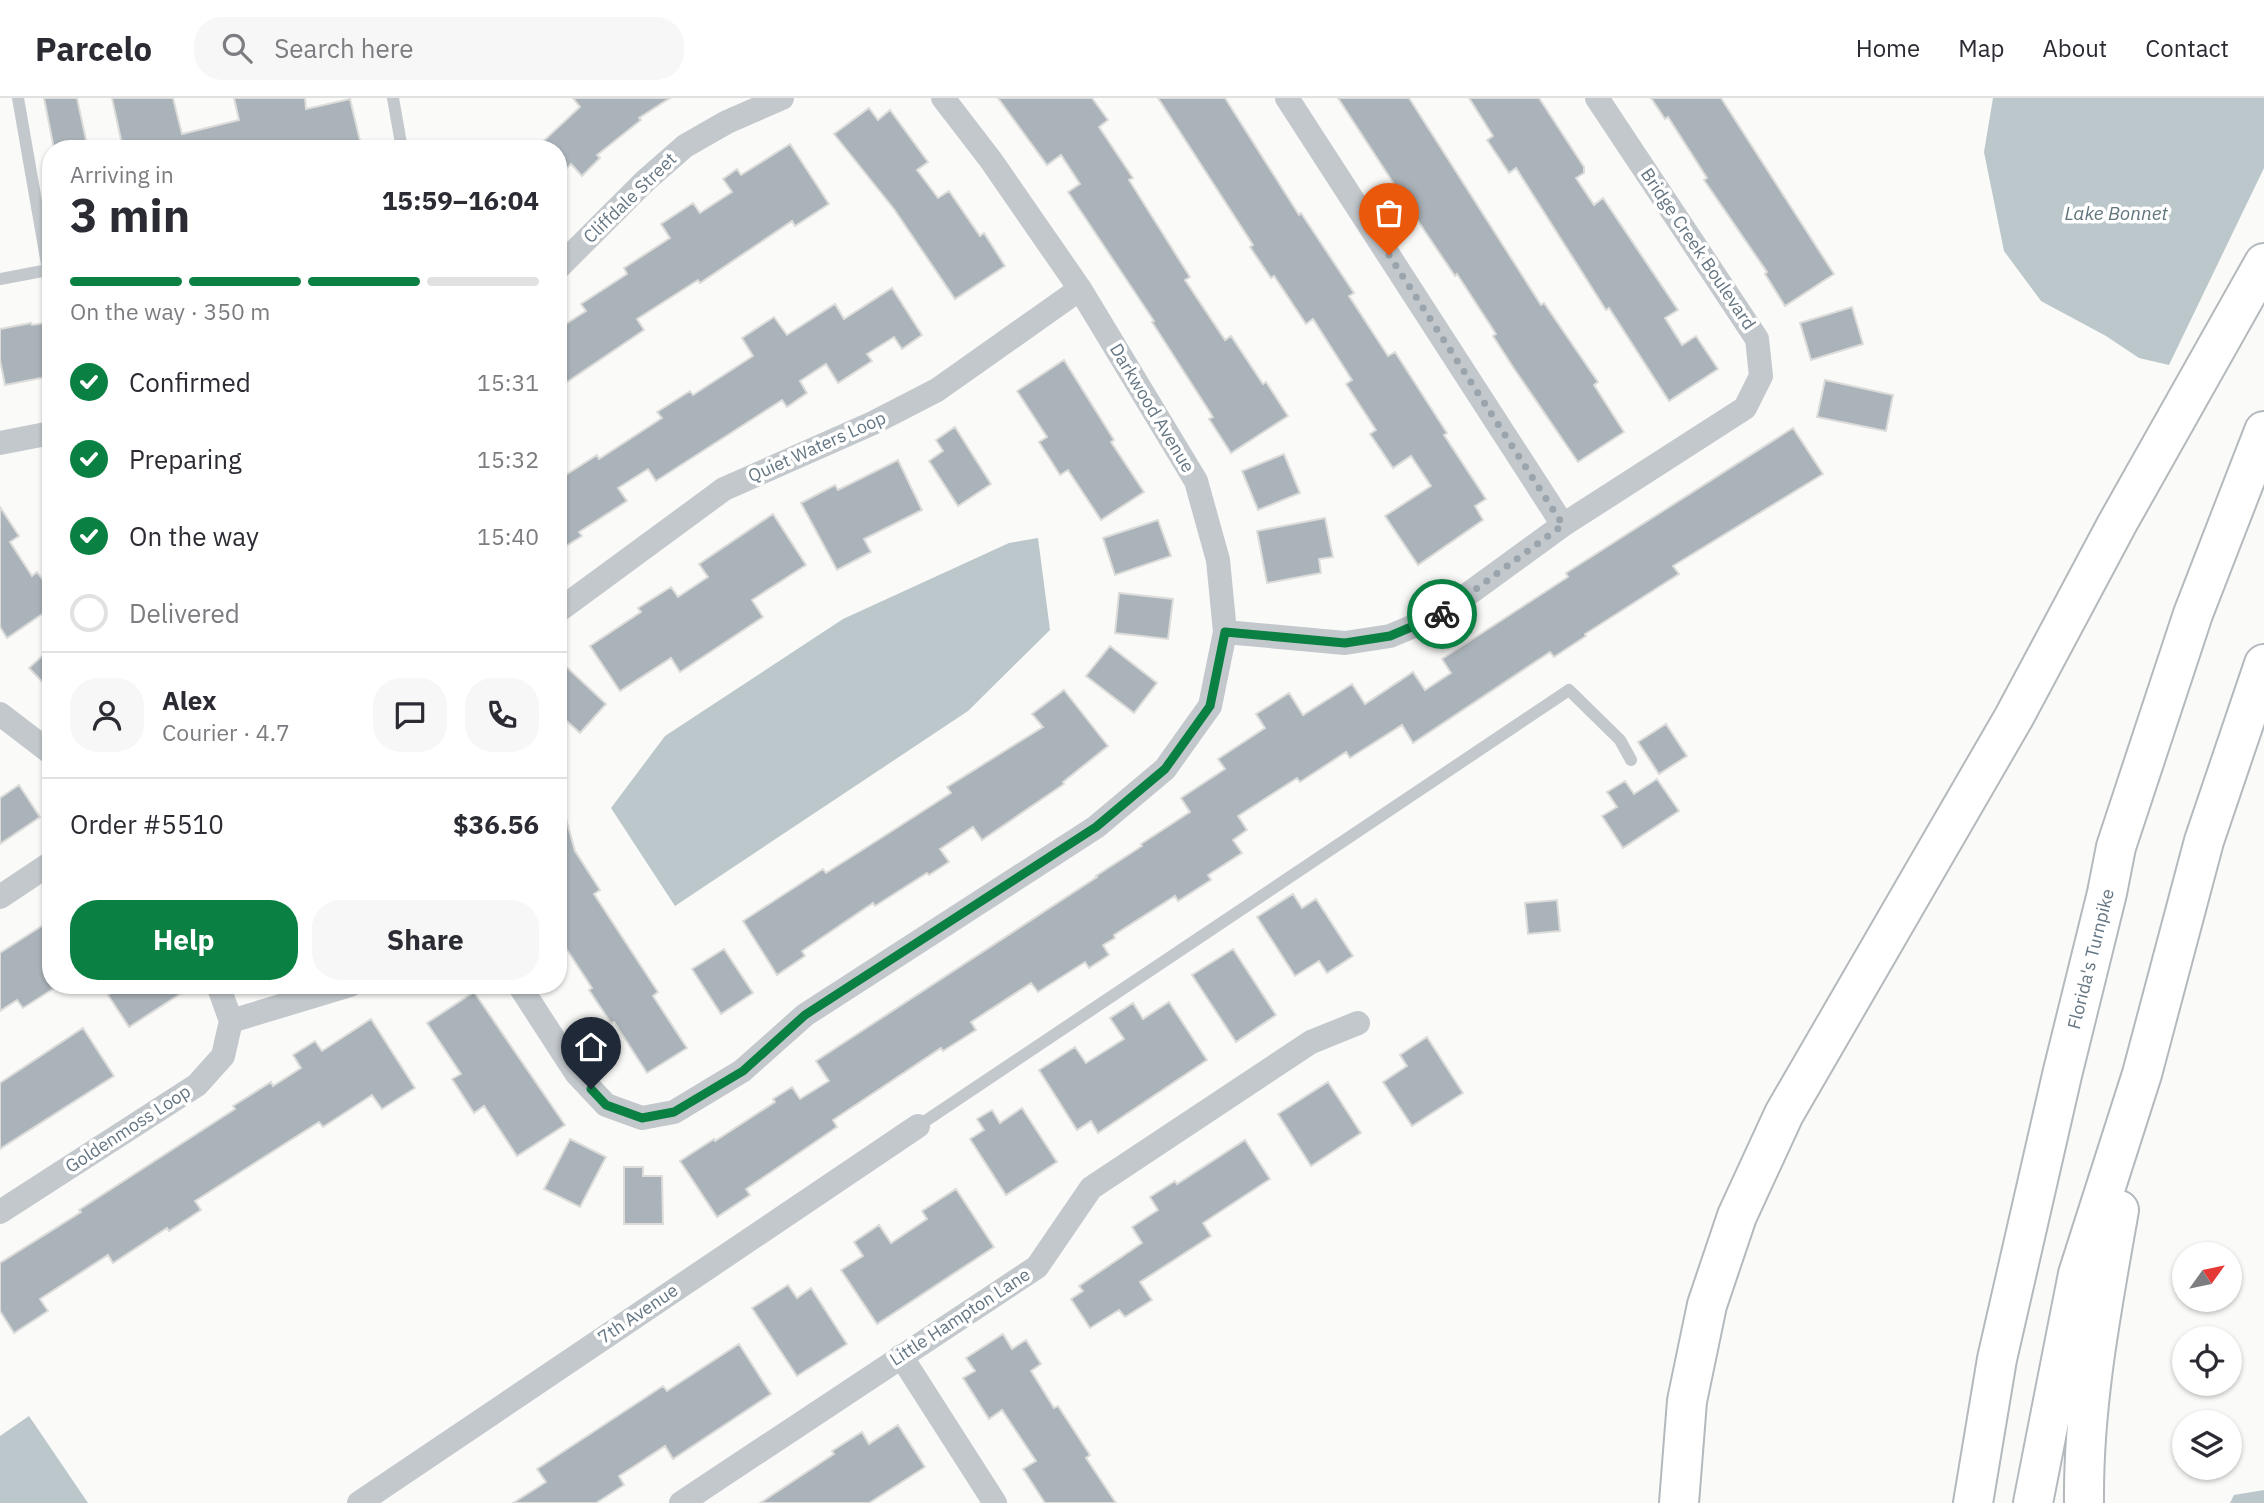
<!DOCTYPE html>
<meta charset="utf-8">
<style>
:root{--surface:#fff;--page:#f7f7f7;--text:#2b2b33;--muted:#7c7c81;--line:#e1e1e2;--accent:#0b8043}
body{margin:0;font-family:"IBM Plex Sans",sans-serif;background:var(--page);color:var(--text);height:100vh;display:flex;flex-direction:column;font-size:26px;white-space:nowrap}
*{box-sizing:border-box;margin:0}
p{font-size:23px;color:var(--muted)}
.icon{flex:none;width:38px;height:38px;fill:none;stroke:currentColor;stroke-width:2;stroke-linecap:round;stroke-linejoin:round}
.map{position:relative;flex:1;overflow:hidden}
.panel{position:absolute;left:42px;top:42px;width:525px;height:854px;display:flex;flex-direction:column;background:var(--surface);border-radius:28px;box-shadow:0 2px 5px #0004}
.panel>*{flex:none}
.needle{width:46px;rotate:57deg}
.controls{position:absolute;left:2172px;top:1144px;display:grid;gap:14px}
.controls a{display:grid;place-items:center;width:70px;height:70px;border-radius:50%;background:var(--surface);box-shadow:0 2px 5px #0004;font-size:35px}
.pin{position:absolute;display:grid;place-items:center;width:60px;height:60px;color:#fff;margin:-72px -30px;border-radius:50% 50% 50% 0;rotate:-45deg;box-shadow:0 0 7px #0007}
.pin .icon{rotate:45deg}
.courier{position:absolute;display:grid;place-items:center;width:70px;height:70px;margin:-35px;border:5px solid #0b8043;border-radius:50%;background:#fff;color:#222;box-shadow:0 2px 9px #0007}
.summary em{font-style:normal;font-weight:700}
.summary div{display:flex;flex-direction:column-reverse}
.summary{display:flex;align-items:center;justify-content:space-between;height:119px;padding:0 28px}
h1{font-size:46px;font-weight:700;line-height:52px}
.bar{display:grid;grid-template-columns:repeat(4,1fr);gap:10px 7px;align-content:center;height:84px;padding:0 28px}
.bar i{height:9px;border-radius:5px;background:var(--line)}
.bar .selected{background:var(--accent)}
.bar p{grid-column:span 4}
.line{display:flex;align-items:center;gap:18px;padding:0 28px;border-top:2px solid var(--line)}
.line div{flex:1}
.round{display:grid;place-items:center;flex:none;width:74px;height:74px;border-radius:28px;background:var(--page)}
ol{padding:0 28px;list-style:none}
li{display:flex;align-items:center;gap:21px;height:77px}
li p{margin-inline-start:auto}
li .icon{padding:7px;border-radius:50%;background:var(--accent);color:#fff;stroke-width:4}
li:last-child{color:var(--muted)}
li i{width:38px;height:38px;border:4px solid var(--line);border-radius:50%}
.cta{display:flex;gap:14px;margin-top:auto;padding:14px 28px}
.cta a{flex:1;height:80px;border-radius:28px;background:var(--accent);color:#fff;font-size:28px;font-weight:700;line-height:80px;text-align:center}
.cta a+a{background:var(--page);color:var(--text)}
header{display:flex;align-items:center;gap:42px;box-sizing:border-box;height:98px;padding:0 35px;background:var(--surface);border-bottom:2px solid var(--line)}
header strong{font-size:33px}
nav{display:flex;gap:38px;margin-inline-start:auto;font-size:24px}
.search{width:490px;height:63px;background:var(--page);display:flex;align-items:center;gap:18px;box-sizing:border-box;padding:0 24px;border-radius:28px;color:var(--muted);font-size:26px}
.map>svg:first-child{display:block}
</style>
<header>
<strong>Parcelo</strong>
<div class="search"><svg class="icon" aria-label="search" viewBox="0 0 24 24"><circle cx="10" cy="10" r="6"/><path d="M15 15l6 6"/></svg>Search here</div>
<nav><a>Home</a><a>Map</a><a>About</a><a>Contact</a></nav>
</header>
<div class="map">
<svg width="2264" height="1405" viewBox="0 0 2264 1405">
<rect width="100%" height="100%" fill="#fafaf8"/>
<path fill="#bbc7cb" d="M1993 0H2264V70L2169 267 2139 260 2106 238 2041 203 2004 153 1984 54Z
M1038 440 1050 532 968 613 675 808 611 710 665 638 843 521 1009 445Z
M29 1318 88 1405H0V1338Z
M2264 1392V1405H2230L2234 1397Z"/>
<path fill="#aab3b9" stroke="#dcdcda" stroke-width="2" d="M44 0H77L88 51H54Z
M112 0H173L182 36 239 22 234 0H305L306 11 350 1 362 51H123Z
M573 0H670L639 20 641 22 597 57 600 60 582 78 571 66 558 79V51H535L580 9Z
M998 0H1092L1108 22 1099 29 1133 80 1129 82 1190 179 1185 182 1225 242 1231 238 1263 286 1266 284 1288 318 1231 355 1209 321 1213 319 1152 224 1154 223 1068 94 1080 86 1061 57 1047 67Z
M1158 0H1225L1299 117 1301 115 1354 195 1349 198 1388 258 1395 254 1447 335 1444 337 1486 401 1475 408 1483 422 1418 467 1385 418 1431 388 1411 358 1393 370 1370 336 1376 332 1346 286 1352 282 1313 221 1306 226 1274 178 1271 180 1250 149 1253 147Z
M1338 0H1409L1541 207 1544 205 1598 284 1594 287 1624 334 1578 364 1515 272 1493 238 1496 236 1457 176 1455 178 1424 132Z
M1469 0H1539L1584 69V75L1576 80 1594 107 1603 100 1678 212 1665 220 1682 247 1696 238 1718 271 1669 303 1609 210 1606 212 1516 70 1509 75 1487 42 1493 38Z
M1651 0H1721L1834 176 1785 208 1765 176 1767 174 1704 82 1707 80 1668 19 1665 21Z
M869 10 878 22 890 12 928 64 917 72 938 100 949 93 980 138 984 135 1005 168 955 201 894 111 834 36Z
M790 46 829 106 795 128 792 123 700 185 698 182 637 221 644 232 564 286 558 277V231L586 213 581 206 627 176 624 170 670 140 661 126 693 105 700 115 732 94 723 81 737 71 741 77Z
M892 190 922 237 902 251 894 239 867 256 872 263 838 285 826 266 800 283 807 295 787 309 782 302 656 383 648 371 618 390 627 403 579 434 582 438 558 453V382L597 357 599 361 662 320 657 314 690 293 693 297 753 258 742 240 774 219 787 237 835 206 844 221Z
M1852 209 1863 246 1811 262 1800 225Z
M51 224V278L5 287 0 262V231L31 225 32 227Z
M1064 262 1114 342 1111 344 1144 394 1101 422 1068 372 1060 377 1039 344 1047 339 1017 293Z
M1825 282 1893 297 1886 333 1817 319Z
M955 329 991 386 958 408 929 363 943 353 936 342Z
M1793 330 1823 376 1673 468 1679 476 1585 536 1586 538 1554 559 1550 554 1413 645 1402 627 1350 660 1346 654 1300 684 1297 680 1238 718 1247 732 1233 742 1242 755 1208 777 1211 782 1178 803 1175 798 1114 837 1115 840 1103 847 1109 857 1089 870 1085 864 1038 894 1031 885 971 924 976 932 943 953 941 950 833 1022 837 1029 746 1091 750 1097 717 1119 680 1063 714 1041 715 1043 775 1004 773 1001 792 989 800 1001 829 983 816 963 1097 779 1096 778 1142 748 1141 746 1190 714 1181 700 1225 671 1218 661 1265 630 1256 616 1289 595 1303 617 1352 586 1365 606 1413 574 1425 592 1451 575 1442 561 1568 479 1566 475Z
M1284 356 1300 395 1258 412 1242 373Z
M898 362 922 412 864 441 871 454 837 472 801 405 835 387 838 392Z
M0 409 19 438 10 444 32 478 37 474 51 493V510L7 540 0 529Z
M773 416 806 467 752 502 763 519 680 574 671 560 620 593 590 548 641 514 638 510 671 489 678 499 708 479 699 466Z
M1325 420 1333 459 1319 461 1321 475 1267 485 1257 433Z
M1158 422 1171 458 1115 477 1103 440Z
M1119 495 1173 501 1168 541 1115 535Z
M1110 548 1157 585 1134 615 1086 578Z
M51 550V593L29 570Z
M558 561 606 606 580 635 558 615Z
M1064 592 1108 648 1063 684 1064 686 982 742 973 729 940 751 949 764 929 777 927 775 875 808 873 805 802 853 805 858 777 877 743 823 823 771 826 775 878 742 951 695 947 689 1043 629 1032 616Z
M1666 626 1687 658 1659 676 1638 644Z
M1657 681 1679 713 1623 750 1602 718 1617 709 1607 694 1625 683 1634 696Z
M19 687 40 719 0 746V700Z
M563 710 575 753 600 792 594 796 658 894 653 898 687 950 647 975 614 924 611 925 589 892 592 890 558 838V711Z
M1293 796 1302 810 1316 801 1353 858 1327 875 1319 863 1295 878 1257 819Z
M1557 802 1560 833 1528 836 1525 805Z
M51 822V887L53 891 23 910 17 902 0 913V855Z
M724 851 753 895 721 916 692 871Z
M1233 851 1276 917 1236 944 1192 877Z
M122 887H194L129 929 108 897Z
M474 894 565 1027 517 1058 484 1008 474 1015 452 981 461 976 427 925Z
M1169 904 1207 962 1098 1035 1091 1023 1077 1032 1039 972 1075 949 1086 965 1124 941 1110 920 1133 905 1143 921Z
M371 921 415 990 382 1011 372 997 323 1029 319 1024 195 1103 201 1112 169 1133 167 1130 113 1165 108 1157 40 1201 48 1213 14 1235 0 1213V1165L81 1114 79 1112 235 1011 233 1008 271 984 273 988 301 970 293 957 315 943 322 953Z
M83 930 114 978 0 1051V985Z
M1427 939 1463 995 1412 1028 1383 984 1407 968 1400 957Z
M1328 984 1361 1035 1311 1068 1278 1016Z
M1022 1010 1057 1064 1006 1097 970 1041 984 1032 977 1021 992 1012 1000 1025Z
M570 1041 606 1059 580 1109 544 1091Z
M1245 1042 1270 1081 1203 1125 1211 1138 1140 1184 1152 1202 1125 1219 1119 1212 1090 1230 1071 1201 1083 1193 1079 1188 1142 1145 1132 1129 1158 1112 1150 1099 1175 1083 1177 1086Z
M624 1069H643V1078H662L663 1126H624Z
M956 1091 994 1149 877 1226 841 1172 863 1158 854 1144 879 1127 891 1145 927 1121 922 1113Z
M788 1187 797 1200 811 1190 847 1246 797 1278 752 1210Z
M1003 1236 1012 1251 1026 1242 1041 1266 1031 1273 1054 1310 1058 1308 1090 1357 1086 1360 1116 1405H1045L1023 1371 1036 1363 1002 1312 989 1321 963 1280 975 1273 966 1260Z
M739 1246 771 1296 673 1361 665 1348 619 1378 624 1387 596 1405H513L546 1384 537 1371 663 1288 667 1293Z
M898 1327 925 1369 869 1405H760L834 1356 832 1353 862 1334 869 1346Z"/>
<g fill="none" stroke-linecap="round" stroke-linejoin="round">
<defs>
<path id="motorway" d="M1679 1405 1687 1303 1707 1207 1737 1118 1784 1016 2014 619 2117 426 2264 165
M1973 1405 1997 1261 2062 977 2107 795 2116 749 2193 516 2264 333
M2033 1405 2078 1176 2142 976 2204 743 2264 566
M2084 1405C2083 1306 2102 1209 2119 1112"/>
</defs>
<use href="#motorway" stroke="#b4b9bd" stroke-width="42"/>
<path stroke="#c3c8cc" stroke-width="12" d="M18 0 48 172 51 171
M393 0 402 51
M0 181 48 172
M918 1028 1569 592 1620 642 1631 662"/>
<path stroke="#c3c8cc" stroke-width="24" d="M1287 0 1563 427
M558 170 645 83 685 48 727 24 782 0
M0 345 51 335
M558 513 724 391 873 325 937 292 1080 191
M1225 534 1345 545 1390 538 1438 518 1563 427 1745 310 1761 278 1757 241 1597 0
M0 616 51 655
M0 799 51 765
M519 887 576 975 606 1007 642 1020 674 1014 742 973 805 917 1096 729 1165 671 1210 608 1225 534 1218 462 1196 383 1080 191 990 61 943 0
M231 923 350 887
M0 1114 197 987 223 958 231 923 218 887
M901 1258 995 1405
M359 1405 918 1028
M681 1405 1037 1169 1091 1090 1311 944 1358 925"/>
<use href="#motorway" stroke="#fff" stroke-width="38"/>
</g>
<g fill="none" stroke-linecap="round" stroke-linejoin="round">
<path stroke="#99a4ac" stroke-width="7" stroke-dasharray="0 12.6" d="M1389 157 1563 427 1442 516"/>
<path stroke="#0b8043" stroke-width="9" d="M591 991 606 1007 642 1020 674 1014 743 973 805 917 1096 729 1165 671 1210 608 1225 534 1345 545 1390 538 1442 516"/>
</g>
<g text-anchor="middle" stroke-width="7" stroke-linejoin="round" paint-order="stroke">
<g font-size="18" fill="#657683" stroke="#fff">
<text transform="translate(630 100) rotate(-44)" y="6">Cliffdale Street</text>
<text transform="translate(1698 151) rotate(56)" y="6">Bridge Creek Boulevard</text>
<text transform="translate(1152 310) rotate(59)" y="6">Darkwood Avenue</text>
<text transform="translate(817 349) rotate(-24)" y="6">Quiet Waters Loop</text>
<text transform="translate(2091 861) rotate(-76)" y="6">Florida's Turnpike</text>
<text transform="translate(128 1031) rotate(-33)" y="6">Goldenmoss Loop</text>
<text transform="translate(638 1216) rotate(-34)" y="6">7th Avenue</text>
<text transform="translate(960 1219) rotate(-33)" y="6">Little Hampton Lane</text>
</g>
<g font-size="19" font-style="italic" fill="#60757c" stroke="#fff">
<text x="2116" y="122">Lake Bonnet</text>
</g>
</g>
</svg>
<div class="controls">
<a><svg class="needle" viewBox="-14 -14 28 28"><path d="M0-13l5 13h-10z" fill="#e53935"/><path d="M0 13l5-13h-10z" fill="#7c7c81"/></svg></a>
<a><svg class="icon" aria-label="locate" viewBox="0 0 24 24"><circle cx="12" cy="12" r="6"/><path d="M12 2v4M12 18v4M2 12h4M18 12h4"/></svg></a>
<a><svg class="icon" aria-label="layers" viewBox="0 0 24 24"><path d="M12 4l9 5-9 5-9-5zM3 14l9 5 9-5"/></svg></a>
</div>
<div class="pin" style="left:1389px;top:157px;background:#ea580c"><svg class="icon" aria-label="bag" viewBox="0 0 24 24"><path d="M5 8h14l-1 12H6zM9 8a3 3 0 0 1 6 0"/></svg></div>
<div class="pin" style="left:591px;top:991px;background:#1f2937"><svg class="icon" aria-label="home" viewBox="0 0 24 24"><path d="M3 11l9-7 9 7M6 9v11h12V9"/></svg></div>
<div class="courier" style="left:1442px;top:516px"><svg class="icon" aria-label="bike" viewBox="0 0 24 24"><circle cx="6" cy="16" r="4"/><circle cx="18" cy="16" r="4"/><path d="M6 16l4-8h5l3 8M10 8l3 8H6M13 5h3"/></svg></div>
<section class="panel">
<div class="summary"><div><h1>3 min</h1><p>Arriving in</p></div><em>15:59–16:04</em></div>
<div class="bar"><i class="selected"></i><i class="selected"></i><i class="selected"></i><i></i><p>On the way · 350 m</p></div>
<ol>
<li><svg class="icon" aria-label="check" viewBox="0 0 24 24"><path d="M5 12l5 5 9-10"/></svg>Confirmed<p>15:31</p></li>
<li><svg class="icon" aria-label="check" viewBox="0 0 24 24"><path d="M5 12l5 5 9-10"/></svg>Preparing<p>15:32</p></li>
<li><svg class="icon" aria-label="check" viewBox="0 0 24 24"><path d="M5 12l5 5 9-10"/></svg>On the way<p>15:40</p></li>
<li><i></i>Delivered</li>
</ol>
<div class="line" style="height:126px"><a class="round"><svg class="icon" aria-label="person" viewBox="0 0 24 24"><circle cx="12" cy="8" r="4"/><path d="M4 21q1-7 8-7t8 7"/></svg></a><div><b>Alex</b><p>Courier · 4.7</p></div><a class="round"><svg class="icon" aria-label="chat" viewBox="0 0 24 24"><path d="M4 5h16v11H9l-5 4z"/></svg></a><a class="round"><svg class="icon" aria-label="phone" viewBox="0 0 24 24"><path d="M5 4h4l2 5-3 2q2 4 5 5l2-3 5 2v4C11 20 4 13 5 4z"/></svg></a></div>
<div class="line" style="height:91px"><div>Order #5510</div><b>$36.56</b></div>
<div class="cta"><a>Help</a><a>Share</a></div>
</section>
</div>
